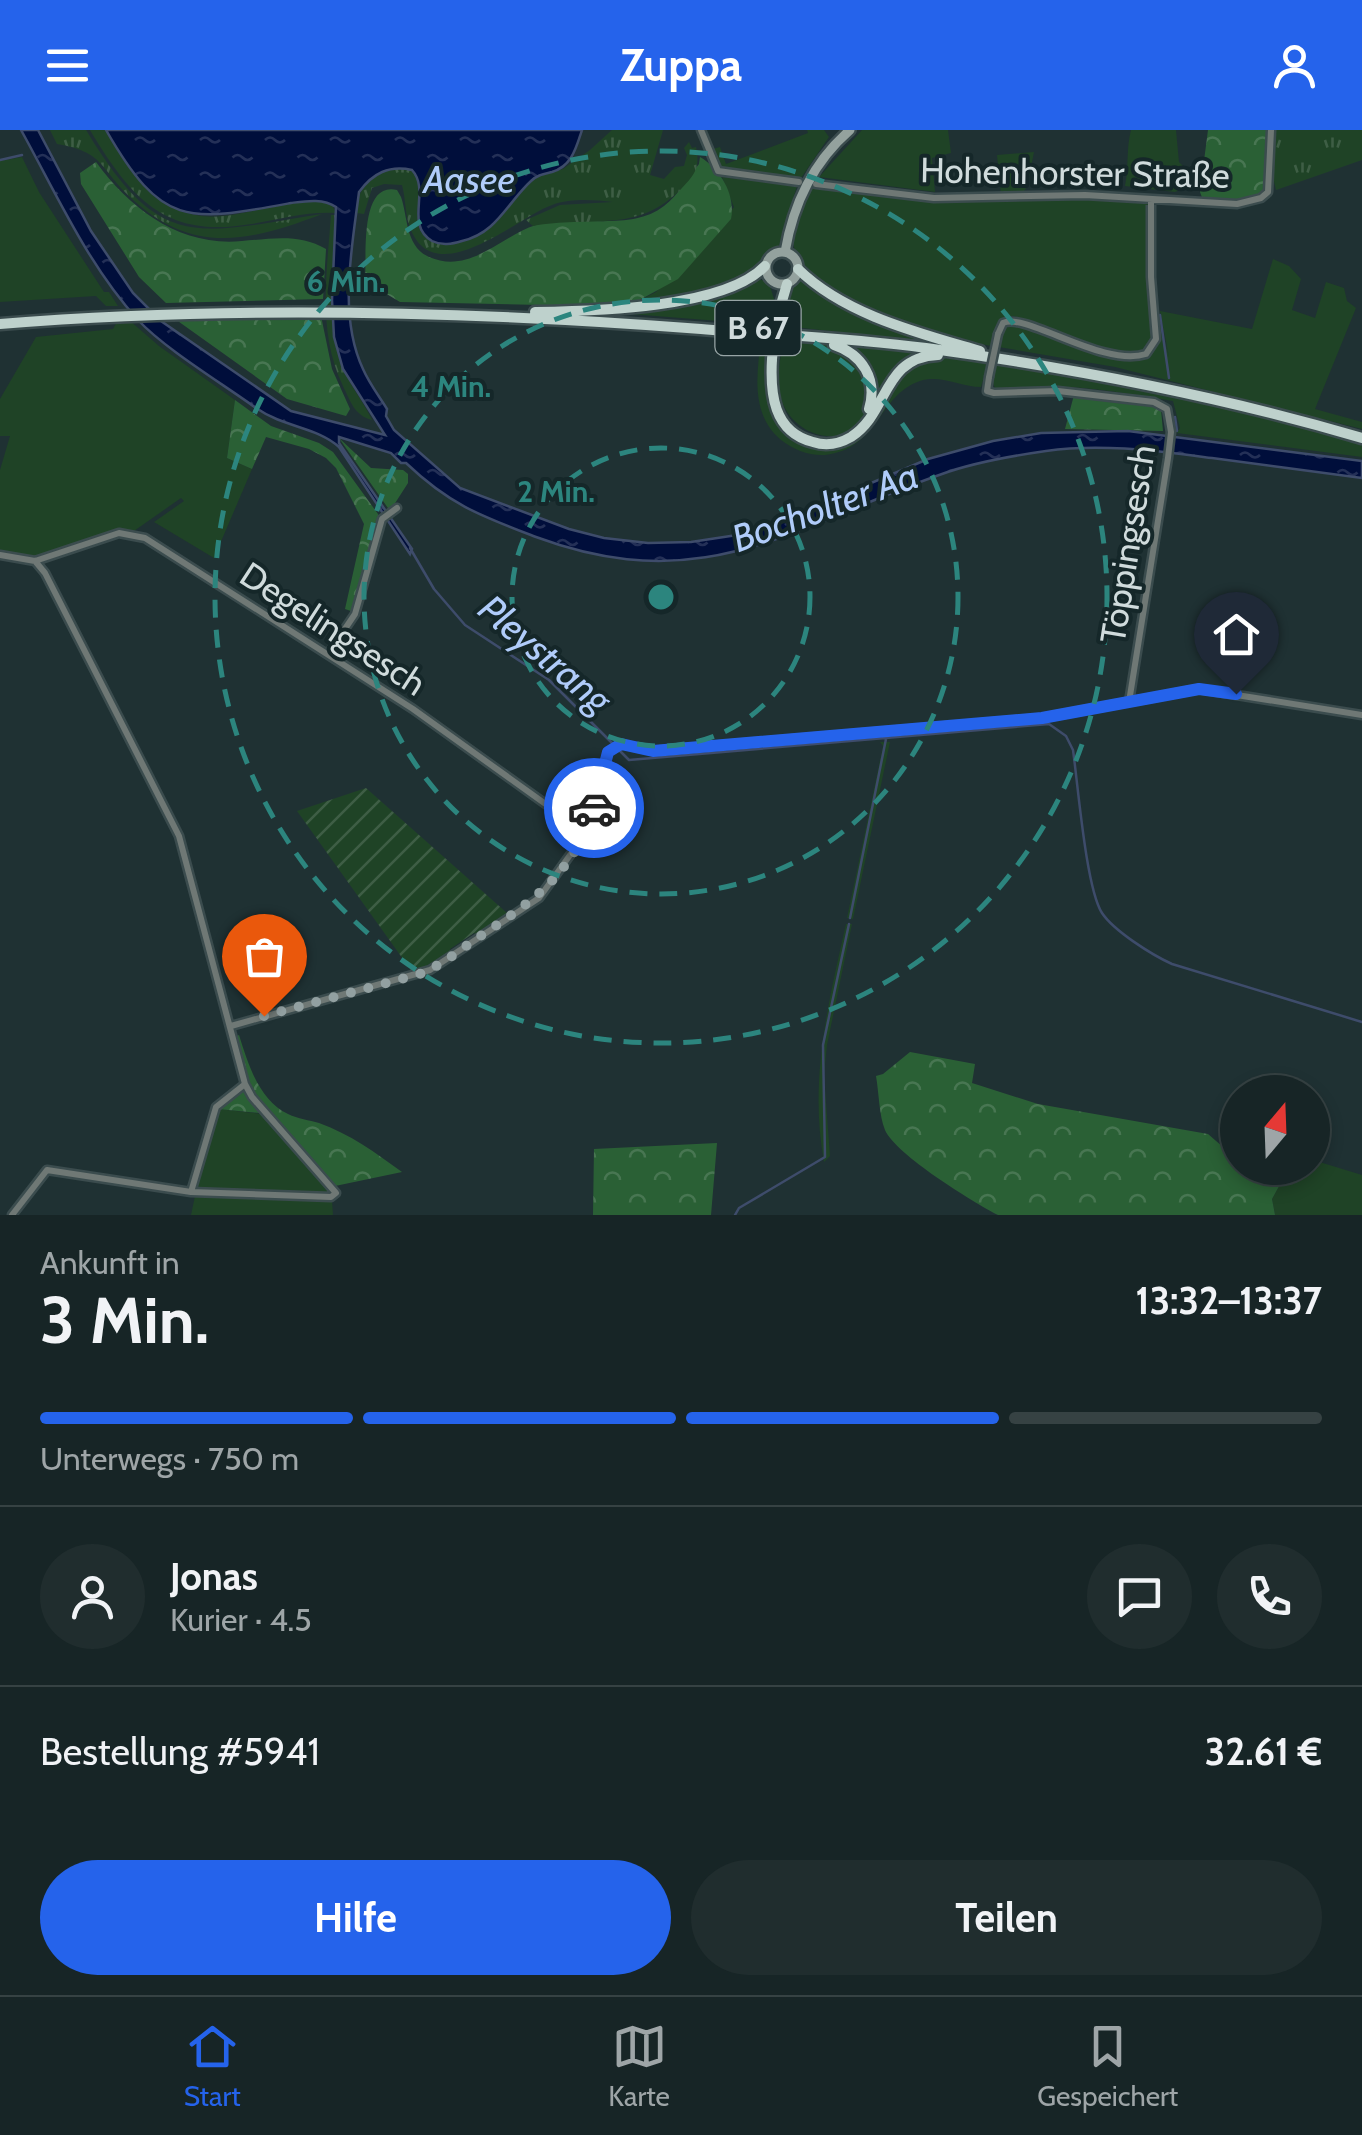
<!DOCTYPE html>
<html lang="de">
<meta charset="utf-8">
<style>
:root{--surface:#172526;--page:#202d2e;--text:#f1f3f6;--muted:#9ea5a7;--line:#364243;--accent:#2563eb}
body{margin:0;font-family:Cabin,sans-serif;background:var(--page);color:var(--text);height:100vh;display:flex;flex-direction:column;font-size:38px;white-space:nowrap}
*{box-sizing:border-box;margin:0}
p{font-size:32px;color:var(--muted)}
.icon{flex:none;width:55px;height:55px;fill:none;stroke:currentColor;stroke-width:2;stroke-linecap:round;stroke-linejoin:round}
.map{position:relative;height:1085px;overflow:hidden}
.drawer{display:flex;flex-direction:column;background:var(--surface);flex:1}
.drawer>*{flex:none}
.needle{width:65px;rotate:19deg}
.fabs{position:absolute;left:1220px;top:945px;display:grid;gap:20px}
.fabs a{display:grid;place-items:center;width:110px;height:110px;border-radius:50%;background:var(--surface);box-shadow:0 5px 15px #0003,0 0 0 2px var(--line);font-size:50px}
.pin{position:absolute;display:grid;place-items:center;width:85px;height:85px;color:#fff;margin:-102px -42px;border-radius:50% 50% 50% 0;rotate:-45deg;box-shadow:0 0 10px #0007}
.pin .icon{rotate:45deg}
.courier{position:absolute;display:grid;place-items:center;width:100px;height:100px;margin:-50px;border:8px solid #2563eb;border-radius:50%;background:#fff;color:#222;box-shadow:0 2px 12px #0007}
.head em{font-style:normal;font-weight:700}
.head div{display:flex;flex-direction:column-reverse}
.head{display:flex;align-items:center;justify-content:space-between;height:170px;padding:0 40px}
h1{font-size:65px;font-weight:700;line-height:75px}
.bar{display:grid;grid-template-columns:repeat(4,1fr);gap:15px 10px;align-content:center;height:120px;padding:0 40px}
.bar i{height:12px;border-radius:8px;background:var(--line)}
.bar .on{background:var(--accent)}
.bar p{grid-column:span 4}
.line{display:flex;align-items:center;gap:25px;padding:0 40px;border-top:2px solid var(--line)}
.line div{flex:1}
.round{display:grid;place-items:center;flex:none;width:105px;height:105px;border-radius:52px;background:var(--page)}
.action{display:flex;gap:20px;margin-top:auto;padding:20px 40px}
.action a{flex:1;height:115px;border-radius:60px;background:var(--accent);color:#fff;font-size:40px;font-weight:700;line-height:115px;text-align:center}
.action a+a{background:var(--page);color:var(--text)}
header{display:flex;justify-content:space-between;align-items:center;height:130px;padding:0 40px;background:var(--accent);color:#fff;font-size:45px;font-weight:700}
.dock{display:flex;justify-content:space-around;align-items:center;height:140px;border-top:2px solid var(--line);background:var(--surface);font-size:28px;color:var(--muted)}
.dock a{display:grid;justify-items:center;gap:5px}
.dock .on{color:var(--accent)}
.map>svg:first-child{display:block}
</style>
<header><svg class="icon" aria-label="menu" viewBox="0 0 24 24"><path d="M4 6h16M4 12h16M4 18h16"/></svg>Zuppa<svg class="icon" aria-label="person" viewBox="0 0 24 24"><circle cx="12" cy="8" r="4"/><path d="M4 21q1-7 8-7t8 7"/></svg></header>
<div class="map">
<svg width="1362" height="1085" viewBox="0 0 1362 1085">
<defs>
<pattern id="forest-crowns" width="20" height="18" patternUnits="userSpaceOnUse" patternTransform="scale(2.5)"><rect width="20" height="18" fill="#2a6035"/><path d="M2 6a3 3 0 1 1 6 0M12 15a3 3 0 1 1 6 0" fill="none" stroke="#487652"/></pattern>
<pattern id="park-tufts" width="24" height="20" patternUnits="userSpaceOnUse" patternTransform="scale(2.5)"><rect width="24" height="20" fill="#1f4326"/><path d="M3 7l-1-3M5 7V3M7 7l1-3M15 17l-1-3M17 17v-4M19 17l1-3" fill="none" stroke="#3e5e45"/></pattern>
<pattern id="garden-furrows" width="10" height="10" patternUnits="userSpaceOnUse" patternTransform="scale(2.5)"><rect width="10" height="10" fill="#1f4326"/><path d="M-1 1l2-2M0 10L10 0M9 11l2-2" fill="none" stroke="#3e5e45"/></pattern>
<pattern id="water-ripples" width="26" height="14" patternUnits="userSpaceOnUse" patternTransform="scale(2.5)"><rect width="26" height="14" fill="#000e3b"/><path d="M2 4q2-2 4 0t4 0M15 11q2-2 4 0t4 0" fill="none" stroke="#243057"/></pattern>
</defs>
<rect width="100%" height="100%" fill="#1f3133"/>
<path fill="#1f4326" d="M807 0H824L829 7 801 48 725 39 719 35 713 19 720 17 726 34 808 3Z
M862 0H948L951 23 932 28 935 62 819 47Z
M1131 0H1176L1179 32 1187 40 1182 59 1175 62 1125 56C1129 36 1126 19 1131 0Z
M1034 22 1027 57 1022 64 1001 65 997 25Z
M22 27 39 62 104 162H109L118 176H106L96 166 0 172V31Z
M722 47 797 56 779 116C766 123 763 136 750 143 716 161 672 167 634 173L656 162 734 77Z
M812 57 960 72 1073 68 1148 72 1147 139 1152 210 1142 221C1101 234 1050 193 1012 186L999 192 991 216C943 207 807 169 794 117 789 98 805 74 812 57Z
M1273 129 1289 136 1301 149 1292 180 1315 188 1326 152 1344 158 1347 171 1356 178 1315 279 1362 292V299L1115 237 999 217 1002 199 1008 193 1016 192C1042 203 1111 236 1137 230 1146 228 1150 223 1156 217L1158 185 1169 227 1160 181 1252 199Z
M800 146 932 210V212L784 196 786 161Z
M759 149 769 153 774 169 769 195 617 183 721 163Z
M118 190H129L159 216 235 270 227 328 252 339 214 428 154 392 184 371 181 368 134 401 120 399 44 428 0 420V340L10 306H0V269L36 207 113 199Z
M761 208 769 209C766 245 763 310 813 316 823 317 834 314 845 313L899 243 933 227 988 232 981 257C961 257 940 244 920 251 878 265 879 319 825 325 809 326 794 320 781 310 750 284 757 244 761 208Z
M783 210C804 213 833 212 851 225 860 232 868 247 868 259 867 266 868 275 866 282 849 324 788 307 780 264 776 247 781 227 783 210Z
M838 212 939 221 921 224 875 272 874 255Z
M996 234C1121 255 1239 279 1362 312V327L1177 303 1180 298 1173 271C1132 264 1090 257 1049 256 1030 256 1013 264 995 258L992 251Z
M880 612H890L853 789 847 788 883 616Z
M846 794H852L827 915 824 945 830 1026 824 1032C809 950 828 874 846 794Z
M218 979 262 984 331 1057 328 1063 195 1060Z
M1313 1030 1362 1045V1085H1275L1272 1069 1289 1038H1312Z
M195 1066 332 1071 333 1085H191Z"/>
<path fill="url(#forest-crowns)" d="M1208 0H1268L1269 51 1262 64 1238 72 1203 70 1200 62Z
M700 27C721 39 736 66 731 89L678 149 634 173 590 176 400 172 365 151C367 126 359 51 397 60L401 67C408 87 405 116 429 127 470 145 501 106 536 95 576 83 629 103 664 76 678 66 688 47 699 34Z
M96 32C131 80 181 117 242 111 271 109 299 103 326 119L323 169 166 173 139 147 81 54 80 43Z
M321 186 332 239 350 279 346 286 287 269 175 189Z
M1074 265 1157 276 1161 280 1163 301 1065 299Z
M235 270 271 296 319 313 333 322 378 384 380 389 354 482 345 479 364 394 336 338 326 328 309 319 266 307 252 339 227 328Z
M339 308 371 338 403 340 408 344V353L390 381Z
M239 905C248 934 259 970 288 984 298 989 309 990 319 993 350 1004 376 1023 402 1042L335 1056 270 984 218 979 247 953 235 907Z
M910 922 975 934 972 953 1038 974 1208 1004 1223 1017 1237 1019 1238 1038H1289L1272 1069 1275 1085H998C973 1072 896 1025 885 1000 879 985 879 963 876 946L883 944Z
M717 1013 711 1085H593L594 1019Z"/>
<path fill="url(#park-tufts)" d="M50 0H86C160 123 195 104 322 84 249 112 191 126 129 66 99 37 104 22 57 14Z
M90 0H106C131 46 165 93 224 86 256 82 286 72 318 71L331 73 336 83C307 81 281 89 251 94 165 109 131 68 90 0Z
M612 0H663L650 45 664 49 675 37 684 36 687 25 684 18 689 12 692 18 696 17C700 37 696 43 682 58 637 105 590 85 533 96L526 90 560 75 613 72C595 70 571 68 552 75 519 86 437 162 411 100 405 87 406 69 402 55L384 54 372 58 364 84 357 83C358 76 358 66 362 60 372 44 413 23 420 52 422 62 418 75 417 84L520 63 538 46 563 39 590 20Z
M1274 0H1362V30L1276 60 1273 47Z
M331 85H337C337 134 323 186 341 234 349 254 363 271 372 290 354 285 351 272 343 256 317 202 327 143 331 85Z"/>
<path fill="url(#garden-furrows)" d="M366 658 507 783 477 806 474 803 450 819 451 822 413 843 297 681Z"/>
<path fill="url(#water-ripples)" stroke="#3e4c6b" stroke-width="2.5" d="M21 0H38L91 101 133 163 161 191 291 281 385 305 343 239 334 207 332 170 336 77C323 68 306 71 291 73 188 92 162 98 106 0H582C576 18 572 36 552 42 544 44 537 45 531 51 507 73 497 103 462 111 452 114 442 116 432 111 404 94 431 61 412 40 389 35 373 43 359 62 352 118 338 186 363 239 369 253 379 266 387 279L386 286 394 300 460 358 569 399 604 408 648 413 691 412 737 405 774 394 928 329 993 311 1041 303 1128 301 1362 331V348C1312 341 1262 335 1212 328 1157 321 1101 313 1046 321 1011 326 975 332 942 344 791 397 704 469 536 407 481 386 450 375 406 333H401L391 323 339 307V313L412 419 410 424 339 317C317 297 285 298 256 278 223 254 165 219 138 190 88 135 57 65 21 0Z"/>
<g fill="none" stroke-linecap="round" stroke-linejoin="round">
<path stroke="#3e4c6b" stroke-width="2.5" d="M0 30 22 25
M1160 185 1169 248
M1175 287 1177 301
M410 418 434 459 465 495 549 550 629 630 1049 594 1066 606 1073 620C1078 655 1086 758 1102 783 1114 801 1152 825 1172 834L1362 892
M850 788 886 609
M735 1085 739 1078 825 1027 823 915 849 794"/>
<defs>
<path id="minor" d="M701 0 718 41 799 52
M816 54 934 68 1085 65 1237 74 1261 68 1268 62 1271 0
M998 204 1003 193C1026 182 1103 238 1146 224L1156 209 1151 147V69
M989 247 987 261 994 263 1058 261 1154 272 1167 279 1171 302 1168 328 1129 572
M0 425 35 431 119 403 145 408 413 579 586 703
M328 524 355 484 382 389 397 378
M231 896 430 840 539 768 586 703 608 622 621 614 653 621 1042 588 1199 559 1362 585
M191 1062 216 977 245 954
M12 1085 47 1040 191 1062 331 1067 336 1063 252 967 245 954 179 706 45 443 35 431"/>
<path id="secondary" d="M766 138a16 16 0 1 1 32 0a16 16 0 1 1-32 0Z
M785 122C793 75 813 32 850 0"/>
<path id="trunk" d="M798 139C845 185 919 203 980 221
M780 178 787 154
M535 182C592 181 724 179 765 136
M0 194C233 175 468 181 701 199 776 205 852 208 926 218 1073 238 1221 266 1362 308
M834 215C862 224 878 249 869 279
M772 229C770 263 773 302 813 312 825 316 839 314 851 307 889 283 882 227 938 225"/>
</defs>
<use href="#minor" stroke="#3b4c4e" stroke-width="11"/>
<use href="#secondary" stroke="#3b4c4e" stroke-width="14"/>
<use href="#trunk" stroke="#3b4c4e" stroke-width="15"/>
<use href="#minor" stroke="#6f7875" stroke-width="6"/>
<use href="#secondary" stroke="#94a29e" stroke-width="9"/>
<use href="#trunk" stroke="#bed1cc" stroke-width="10"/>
<defs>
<path id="minor-bridge" d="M989 247 998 204"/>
<path id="trunk-bridge" d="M772 229 777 178"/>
</defs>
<use href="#minor-bridge" stroke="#3b4c4e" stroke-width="11" stroke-linecap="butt"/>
<use href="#trunk-bridge" stroke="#3b4c4e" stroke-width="15" stroke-linecap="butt"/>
<use href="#minor-bridge" stroke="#6f7875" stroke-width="6"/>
<use href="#trunk-bridge" stroke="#bed1cc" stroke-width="10"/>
</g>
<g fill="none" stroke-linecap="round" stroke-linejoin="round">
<path stroke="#92a0a1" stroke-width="10" stroke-dasharray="0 18" d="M264 886 420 844C442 835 460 820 479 807 532 772 575 742 594 678"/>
<path stroke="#2563eb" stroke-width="12" d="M594 678 608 622 621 614 653 621 1042 588 1199 559 1236 564"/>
</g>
<g fill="none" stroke="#2c857e" stroke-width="5" stroke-dasharray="18 12">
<circle cx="661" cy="467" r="149"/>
<circle cx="661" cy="467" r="297"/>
<circle cx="661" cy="467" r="446"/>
</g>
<g text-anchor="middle" stroke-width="8" stroke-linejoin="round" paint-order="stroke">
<rect fill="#152729" stroke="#98a5a6" stroke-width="2.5" x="715.5" y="171" width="85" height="54" rx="8"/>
<g font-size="32" font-weight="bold" fill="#d0dbdc">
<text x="758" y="209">B 67</text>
</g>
<g font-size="35" fill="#d0dbdc" stroke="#152729">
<text transform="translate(1075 43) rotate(1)" y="12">Hohenhorster Straße</text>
<text transform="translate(1128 414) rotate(-81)" y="12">Töppingsesch</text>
<text transform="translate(333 499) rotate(33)" y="12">Degelingsesch</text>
</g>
<g font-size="38" font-style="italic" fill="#b0ccfa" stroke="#152729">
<text x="469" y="63">Aasee</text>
<text transform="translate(825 377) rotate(-20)" y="13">Bocholter Aa</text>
<text transform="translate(545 524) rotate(40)" y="13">Pleystrang</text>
</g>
</g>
<circle cx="661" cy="467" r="15" fill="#2c857e" stroke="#152729" stroke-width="5"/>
<g font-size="30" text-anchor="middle" font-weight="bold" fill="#2c857e" stroke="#152729" stroke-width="8" stroke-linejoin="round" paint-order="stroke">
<text x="346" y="162">6 Min.</text>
<text x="451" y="267">4 Min.</text>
<text x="556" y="372">2 Min.</text>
</g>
</svg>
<div class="fabs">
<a><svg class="needle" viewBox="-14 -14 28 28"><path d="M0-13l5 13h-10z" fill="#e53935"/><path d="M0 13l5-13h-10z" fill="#9ea5a7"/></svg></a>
</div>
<div class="pin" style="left:264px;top:886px;background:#ea580c"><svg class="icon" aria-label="bag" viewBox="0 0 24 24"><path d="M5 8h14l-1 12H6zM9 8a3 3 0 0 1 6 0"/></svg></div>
<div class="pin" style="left:1236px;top:564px;background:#1f2937"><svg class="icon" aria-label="home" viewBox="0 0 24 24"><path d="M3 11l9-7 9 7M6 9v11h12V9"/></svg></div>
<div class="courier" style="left:594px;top:678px"><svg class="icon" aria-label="car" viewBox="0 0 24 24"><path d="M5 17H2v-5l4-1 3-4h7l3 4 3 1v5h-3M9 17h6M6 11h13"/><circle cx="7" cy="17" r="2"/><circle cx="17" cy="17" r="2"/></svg></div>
</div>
<section class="drawer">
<div class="head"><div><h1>3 Min.</h1><p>Ankunft in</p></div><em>13:32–13:37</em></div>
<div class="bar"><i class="on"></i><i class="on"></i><i class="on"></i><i></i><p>Unterwegs · 750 m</p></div>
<div class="line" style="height:180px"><a class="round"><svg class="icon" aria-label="person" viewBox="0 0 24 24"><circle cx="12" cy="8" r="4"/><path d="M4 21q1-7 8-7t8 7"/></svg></a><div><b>Jonas</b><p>Kurier · 4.5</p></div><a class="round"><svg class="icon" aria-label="chat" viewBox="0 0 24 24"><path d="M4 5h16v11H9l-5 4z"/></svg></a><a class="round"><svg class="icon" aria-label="phone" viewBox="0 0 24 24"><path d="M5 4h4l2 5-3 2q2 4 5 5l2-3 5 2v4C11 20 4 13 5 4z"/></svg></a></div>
<div class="line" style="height:130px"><div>Bestellung #5941</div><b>32.61 €</b></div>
<div class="action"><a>Hilfe</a><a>Teilen</a></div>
</section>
<nav class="dock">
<a class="on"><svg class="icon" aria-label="home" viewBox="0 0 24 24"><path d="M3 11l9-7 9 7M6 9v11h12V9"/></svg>Start</a>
<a><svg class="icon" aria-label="map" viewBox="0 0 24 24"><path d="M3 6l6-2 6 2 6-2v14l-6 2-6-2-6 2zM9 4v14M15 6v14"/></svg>Karte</a>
<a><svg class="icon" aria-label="saved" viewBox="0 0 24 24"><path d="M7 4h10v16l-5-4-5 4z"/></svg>Gespeichert</a>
</nav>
